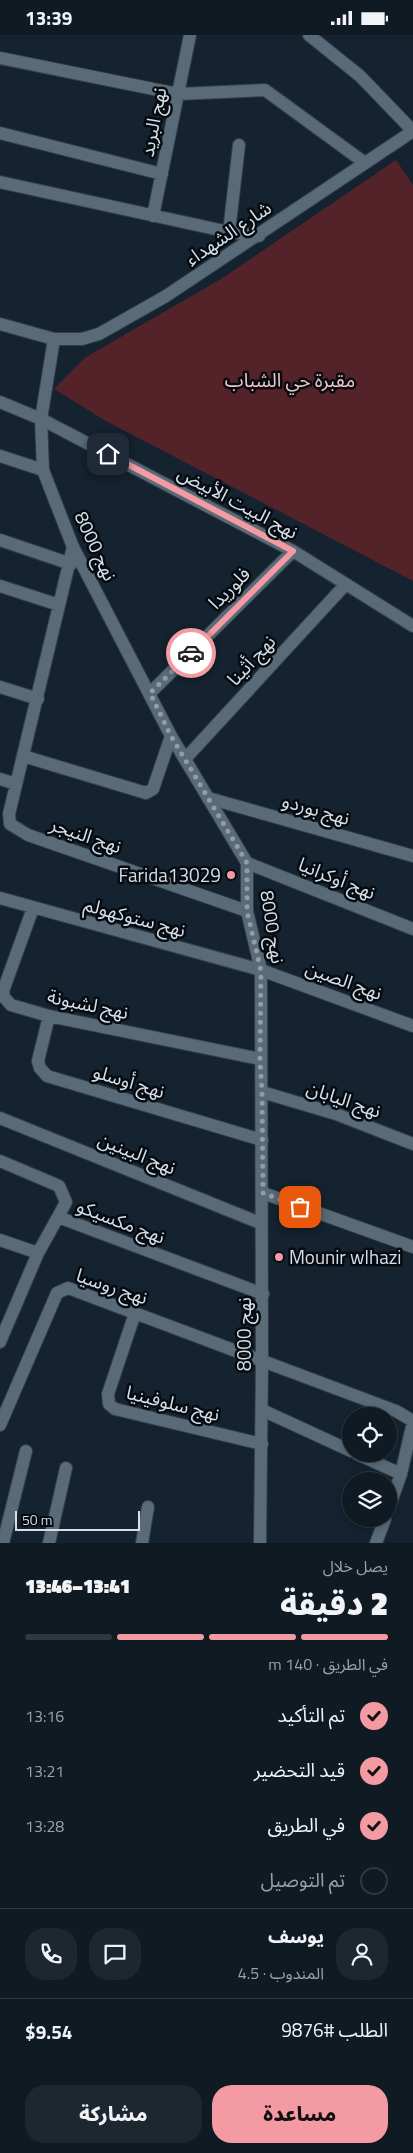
<!DOCTYPE html>
<html lang="ar">
<meta charset="utf-8">
<style>
:root{--surface:#0f1a23;--page:#1d2730;--text:#f1f3f6;--muted:#9ba1a6;--line:#2f3841;--accent:#f49aa2}
body{margin:0;font-family:"Titillium Web","Noto Sans Arabic",sans-serif;background:var(--page);color:var(--text);direction:rtl;height:100vh;display:flex;flex-direction:column;font-size:19px;white-space:nowrap}
*{box-sizing:border-box;margin:0}
p{font-size:16px;color:var(--muted)}
.icon{flex:none;width:28px;height:28px;fill:none;stroke:currentColor;stroke-width:2;stroke-linecap:round;stroke-linejoin:round}
.map{position:relative;height:1508px;overflow:hidden;direction:ltr}
.sheet{display:flex;flex-direction:column;background:var(--surface);flex:1}
.sheet>*{flex:none}
.controls{position:absolute;left:342px;top:1372px;display:grid;gap:10px}
.controls a{display:grid;place-items:center;width:55px;height:55px;border-radius:50%;background:var(--surface);box-shadow:0 2px 8px #0003,0 0 0 1px var(--line);font-size:25px}
.scale{position:absolute;left:15px;bottom:12px;width:125px;box-sizing:border-box;padding-left:5px;border:2px solid #d6dfe8;border-top:0;font-size:14px;line-height:18px;white-space:nowrap;color:#d6dfe8;-webkit-text-stroke:4px #060b11;paint-order:stroke}
.pin{position:absolute;display:grid;place-items:center;width:42px;height:42px;color:#fff;margin:-21px;border-radius:10px;box-shadow:0 2px 8px #0006}
.courier{position:absolute;display:grid;place-items:center;width:50px;height:50px;margin:-25px;border:4px solid #f49aa2;border-radius:50%;background:#fff;color:#222;box-shadow:0 1px 6px #0007}
.overview em{font-style:normal;font-weight:800}
.overview div{display:flex;flex-direction:column-reverse}
.overview{display:flex;align-items:center;justify-content:space-between;height:85px;padding:0 25px}
h1{font-size:32px;font-weight:800;line-height:38px}
.bar{display:grid;grid-template-columns:repeat(4,1fr);gap:8px 5px;align-content:center;height:60px;padding:0 25px}
.bar i{height:6px;border-radius:4px;background:var(--line)}
.bar .selected{background:var(--accent)}
.bar p{grid-column:span 4}
.line{display:flex;align-items:center;gap:12px;padding:0 25px;border-top:1px solid var(--line)}
.line div{flex:1}
.round{display:grid;place-items:center;flex:none;width:52px;height:52px;border-radius:20px;background:var(--page)}
ol{padding:0 25px;list-style:none}
li{display:flex;align-items:center;gap:15px;height:55px}
li p{margin-inline-start:auto}
li .icon{padding:5px;border-radius:50%;background:var(--accent);color:#111;stroke-width:4}
li:last-child{color:var(--muted)}
li i{width:28px;height:28px;border:2px solid var(--line);border-radius:50%}
.cta{display:flex;gap:10px;margin-top:auto;padding:10px 25px}
.cta a{flex:1;height:58px;border-radius:20px;background:var(--accent);color:#111;font-size:20px;font-weight:800;line-height:58px;text-align:center}
.cta a+a{background:var(--page);color:var(--text)}
.status{display:flex;justify-content:space-between;align-items:center;height:35px;padding:0 25px;background:var(--surface);direction:ltr}
.status svg{height:14px;fill:currentColor}
.map>svg:first-child{display:block}
</style>
<div class="status"><b>13:39</b><svg viewBox="0 0 49 12"><path d="M0 12V9h3v3zM5 12V6h3v6zM10 12V3h3v9zM15 12V0h3v12zM26 1h20v11H26zM47 4h2v5h-2z"/></svg></div>
<div class="map">
<svg width="413" height="1508" viewBox="0 0 413 1508">
<rect width="100%" height="100%" fill="#14232f"/>
<path fill="#542329" d="M396 125 413 150V546L104 385 54 354 86 322 221 244Z"/>
<g fill="none" stroke-linecap="round" stroke-linejoin="round">
<defs>
<path id="minor" d="M309 0 360 41 413 96
M0 23 178 59 265 55 365 128
M0 98 162 139
M0 147 229 197 259 201
M153 181 190 0
M229 197 239 110
M0 367 41 384 293 516 413 591
M0 421 43 435
M0 505 71 529
M73 512 9 779 10 789 28 800 247 876
M0 551 59 570
M0 652 38 664
M150 658 293 516
M23 721 146 758 153 754 171 701
M185 724 345 550
M0 744 16 749
M208 763 413 821
M247 828 413 894
M0 863 261 935 413 991
M33 873 3 956 4 962 11 970 49 981 260 1024
M49 981 38 1026 40 1033 47 1041 262 1105
M262 1057 336 1079 413 1109
M0 1083 260 1188
M0 1126 59 1151 66 1167 58 1182 263 1259
M263 1158 413 1212
M0 1205 38 1218 58 1182
M135 1278 108 1359 109 1369 115 1374 262 1409
M0 1307 38 1218
M262 1375 351 1416
M0 1390 57 1258 68 1253 396 1376 413 1386
M357 1419 401 1439
M389 1473 401 1439 413 1387
M3 1508 26 1416
M49 1508 66 1433
M142 1508 148 1472
M376 1508 385 1484"/>
<path id="tertiary" d="M0 289 54 304H82L99 299 166 261 413 96
M54 304 41 384 43 435 73 512 171 701 247 828V876L261 935 262 1327 260 1508"/>
</defs>
<use href="#minor" stroke="#343f49" stroke-width="14"/>
<use href="#tertiary" stroke="#343f49" stroke-width="14"/>
<use href="#minor" stroke="#596a79" stroke-width="12"/>
<use href="#tertiary" stroke="#596a79" stroke-width="12"/>
</g>
<g fill="none" stroke-linecap="round" stroke-linejoin="round">
<path stroke="#929da7" stroke-width="5" stroke-dasharray="0 9" d="M191 618 150 658 171 701 247 828V876L261 936 260 1024 262 1057 263 1158 300 1172"/>
<path stroke="#f49aa2" stroke-width="6" d="M108 419 293 516 191 618"/>
</g>
<g fill="#f49aa2" stroke="#060b11" stroke-width="2">
<circle cx="231" cy="840" r="5"/>
<circle cx="279" cy="1222" r="5"/>
</g>
<g text-anchor="middle" stroke-width="5" stroke-linejoin="round" paint-order="stroke">
<g font-size="19" fill="#d6dfe8" stroke="#060b11">
<text transform="translate(153 87) rotate(-79)" y="7">نهج البريد</text>
<text transform="translate(228 198) rotate(-34)" y="7">شارع الشهداء</text>
<text transform="translate(238 467) rotate(28)" y="7">نهج البيت الأبيض</text>
<text transform="translate(96 511) rotate(65)" y="7">نهج 8000</text>
<text transform="translate(229 553) rotate(-45)" y="7">فلوريدا</text>
<text transform="translate(251 625) rotate(-47)" y="7">نهج أثينا</text>
<text transform="translate(316 774) rotate(16)" y="7">نهج بوردو</text>
<text transform="translate(86 800) rotate(19)" y="7">نهج النيجر</text>
<text transform="translate(337 843) rotate(22)" y="7">نهج أوكرانيا</text>
<text transform="translate(135 882) rotate(15)" y="7">نهج ستوكهولم</text>
<text transform="translate(273 892) rotate(81)" y="7">نهج 8000</text>
<text transform="translate(344 945) rotate(20)" y="7">نهج الصين</text>
<text transform="translate(88 969) rotate(12)" y="7">نهج لشبونة</text>
<text transform="translate(129 1046) rotate(17)" y="7">نهج أوسلو</text>
<text transform="translate(344 1064) rotate(19)" y="7">نهج اليابان</text>
<text transform="translate(137 1118) rotate(22)" y="7">نهج البينين</text>
<text transform="translate(121 1186) rotate(21)" y="7">نهج مكسيكو</text>
<text transform="translate(112 1251) rotate(19)" y="7">نهج روسيا</text>
<text transform="translate(244 1299) rotate(-90)" y="7">نهج 8000</text>
<text transform="translate(173 1368) rotate(14)" y="7">نهج سلوفينيا</text>
</g>
<g font-size="19" fill="#f1c4c7" stroke="#060b11">
<text x="290" y="352">مقبرة حي الشباب</text>
</g>
<g font-size="19" fill="#d6dfe8" stroke="#060b11" text-anchor="end">
<text x="221" y="847">Farida13029</text>
<text x="289" y="1229" text-anchor="start">Mounir wlhazi</text>
</g>
</g>
</svg>
<div class="controls">
<a><svg class="icon" aria-label="locate" viewBox="0 0 24 24"><circle cx="12" cy="12" r="6"/><path d="M12 2v4M12 18v4M2 12h4M18 12h4"/></svg></a>
<a><svg class="icon" aria-label="layers" viewBox="0 0 24 24"><path d="M12 4l9 5-9 5-9-5zM3 14l9 5 9-5"/></svg></a>
</div>
<div class="scale">50 m</div>
<div class="pin" style="left:300px;top:1172px;background:#ea580c"><svg class="icon" aria-label="bag" viewBox="0 0 24 24"><path d="M5 8h14l-1 12H6zM9 8a3 3 0 0 1 6 0"/></svg></div>
<div class="pin" style="left:108px;top:419px;background:#1f2937"><svg class="icon" aria-label="home" viewBox="0 0 24 24"><path d="M3 11l9-7 9 7M6 9v11h12V9"/></svg></div>
<div class="courier" style="left:191px;top:618px"><svg class="icon" aria-label="car" viewBox="0 0 24 24"><path d="M5 17H2v-5l4-1 3-4h7l3 4 3 1v5h-3M9 17h6M6 11h13"/><circle cx="7" cy="17" r="2"/><circle cx="17" cy="17" r="2"/></svg></div>
</div>
<section class="sheet">
<div class="overview"><div><h1>2 دقيقة</h1><p>يصل خلال</p></div><em>13:41–13:46</em></div>
<div class="bar"><i class="selected"></i><i class="selected"></i><i class="selected"></i><i></i><p>في الطريق · 140 m</p></div>
<ol>
<li><svg class="icon" aria-label="check" viewBox="0 0 24 24"><path d="M5 12l5 5 9-10"/></svg>تم التأكيد<p>13:16</p></li>
<li><svg class="icon" aria-label="check" viewBox="0 0 24 24"><path d="M5 12l5 5 9-10"/></svg>قيد التحضير<p>13:21</p></li>
<li><svg class="icon" aria-label="check" viewBox="0 0 24 24"><path d="M5 12l5 5 9-10"/></svg>في الطريق<p>13:28</p></li>
<li><i></i>تم التوصيل</li>
</ol>
<div class="line" style="height:90px"><a class="round"><svg class="icon" aria-label="person" viewBox="0 0 24 24"><circle cx="12" cy="8" r="4"/><path d="M4 21q1-7 8-7t8 7"/></svg></a><div><b>يوسف</b><p>المندوب · 4.5</p></div><a class="round"><svg class="icon" aria-label="chat" viewBox="0 0 24 24"><path d="M4 5h16v11H9l-5 4z"/></svg></a><a class="round"><svg class="icon" aria-label="phone" viewBox="0 0 24 24"><path d="M5 4h4l2 5-3 2q2 4 5 5l2-3 5 2v4C11 20 4 13 5 4z"/></svg></a></div>
<div class="line" style="height:65px"><div>الطلب #9876</div><b>$9.54</b></div>
<div class="cta"><a>مساعدة</a><a>مشاركة</a></div>
</section>
